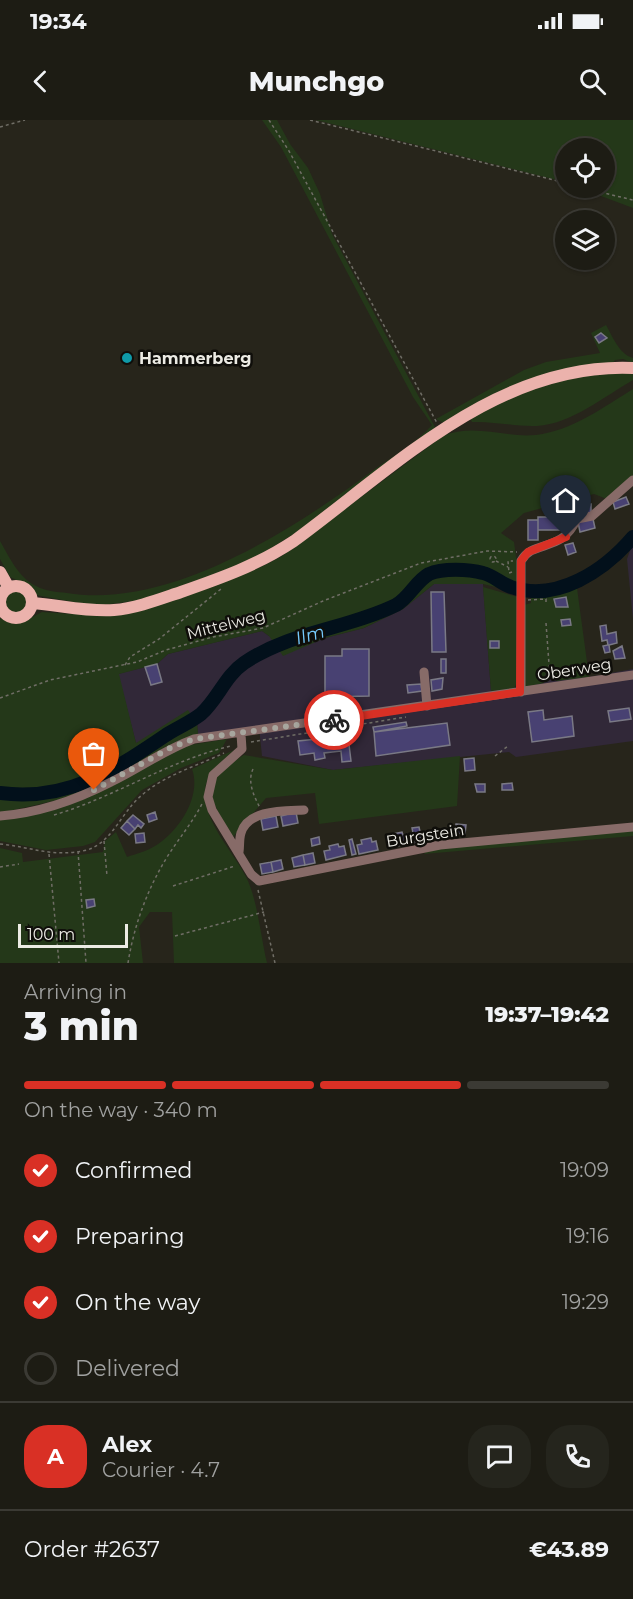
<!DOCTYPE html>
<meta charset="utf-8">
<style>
:root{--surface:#1d1c14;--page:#25251d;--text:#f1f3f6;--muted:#a0a1a0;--line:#3b3a34;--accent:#d93025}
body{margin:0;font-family:Montserrat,sans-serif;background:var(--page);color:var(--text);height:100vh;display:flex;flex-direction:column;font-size:22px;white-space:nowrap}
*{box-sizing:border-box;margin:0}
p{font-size:20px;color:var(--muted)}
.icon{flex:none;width:33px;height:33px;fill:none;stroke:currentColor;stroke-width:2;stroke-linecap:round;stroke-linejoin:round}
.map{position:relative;height:843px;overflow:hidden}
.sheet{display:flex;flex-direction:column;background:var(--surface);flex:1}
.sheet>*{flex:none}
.tools{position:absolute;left:555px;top:18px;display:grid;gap:12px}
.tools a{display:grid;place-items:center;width:60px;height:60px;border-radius:50%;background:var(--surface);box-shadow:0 2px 4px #0004,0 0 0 2px var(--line);font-size:30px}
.scale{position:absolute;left:18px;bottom:15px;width:110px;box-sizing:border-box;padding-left:6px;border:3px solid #ecebe4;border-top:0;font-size:16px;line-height:21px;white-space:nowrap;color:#ecebe4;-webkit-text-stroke:4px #0f0e0a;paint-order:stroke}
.pin{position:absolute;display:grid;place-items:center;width:51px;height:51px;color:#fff;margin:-62px -26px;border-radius:50% 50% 50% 0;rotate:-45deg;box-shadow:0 0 6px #0007}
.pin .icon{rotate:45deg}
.courier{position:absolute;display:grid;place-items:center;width:60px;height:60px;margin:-30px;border:4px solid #d93025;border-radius:50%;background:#fff;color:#222;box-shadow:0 2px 8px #0007}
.overview em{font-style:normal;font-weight:800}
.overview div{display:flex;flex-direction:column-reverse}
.overview{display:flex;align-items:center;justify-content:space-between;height:102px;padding:0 24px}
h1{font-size:39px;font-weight:800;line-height:45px}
.bar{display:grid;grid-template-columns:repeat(4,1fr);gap:9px 6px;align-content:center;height:72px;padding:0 24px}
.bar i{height:8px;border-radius:4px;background:var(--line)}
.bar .selected{background:var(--accent)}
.bar p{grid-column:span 4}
.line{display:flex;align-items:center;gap:15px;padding:0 24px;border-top:2px solid var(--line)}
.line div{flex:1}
.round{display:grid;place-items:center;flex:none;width:63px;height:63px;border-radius:24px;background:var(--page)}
ol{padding:0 24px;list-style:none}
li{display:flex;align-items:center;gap:18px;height:66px}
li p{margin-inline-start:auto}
li .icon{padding:6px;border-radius:50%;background:var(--accent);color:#fff;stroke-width:4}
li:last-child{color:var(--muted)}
li i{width:33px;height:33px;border:3px solid var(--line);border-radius:50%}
.status{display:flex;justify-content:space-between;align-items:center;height:42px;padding:0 30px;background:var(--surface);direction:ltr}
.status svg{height:16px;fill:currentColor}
header{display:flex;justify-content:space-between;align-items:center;height:78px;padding:0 24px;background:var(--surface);font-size:27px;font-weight:800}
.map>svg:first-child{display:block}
</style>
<div class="status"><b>19:34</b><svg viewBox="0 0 49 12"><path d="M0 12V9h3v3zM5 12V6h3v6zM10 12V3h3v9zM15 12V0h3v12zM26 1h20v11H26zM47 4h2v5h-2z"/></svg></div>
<header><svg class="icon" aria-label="back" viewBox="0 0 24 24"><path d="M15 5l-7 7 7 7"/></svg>Munchgo<svg class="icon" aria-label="search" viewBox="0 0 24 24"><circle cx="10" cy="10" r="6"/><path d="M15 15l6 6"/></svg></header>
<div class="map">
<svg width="633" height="843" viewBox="0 0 633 843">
<rect width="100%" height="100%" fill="#27251b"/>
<path fill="#312838" d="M633 422V499L627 439Z
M434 464H483L491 571 525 567 545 554 589 557 633 549V621L516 637 509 632 333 650 262 636 259 607 198 614 197 603 136 623 118 554 157 544 168 534 262 511 269 516 325 518 364 508 403 489Z"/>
<path fill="#243819" d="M262 0H277L290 24 308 48 320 74 332 114 436 309 308 405 249 442 141 480 95 486 36 475 25 464 10 457 0 439V421C10 438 18 457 36 466 45 471 57 472 67 473 171 490 295 408 375 349 394 336 417 322 432 305L413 277 281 27Z
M316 0H633V88L593 73 599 71 587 68H604V28H566L565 62Z
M606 205C613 217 619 234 633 238V243L623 239 615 240 612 244 533 258 477 283 444 303 436 299 524 250 546 242 600 233 591 213Z
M633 252V260C605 276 571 304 537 306 516 307 494 301 472 302L470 298 512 275 580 256Z
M633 269V357L607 379 594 374 524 393 501 413 514 422 518 452 517 472 483 464H434L403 489 364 508 325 518 283 536 269 516 262 511 168 534 157 544 119 554 136 623 188 590 197 603 198 614 75 676 0 693V498L23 502 42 492 71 494 199 470 263 446 282 436 443 316C474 303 504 318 536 315 571 311 604 287 633 269Z
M483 467 518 477V562L513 569 491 571Z
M577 468 589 557 556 561 552 553 545 555 544 563 525 567 524 485 531 483V476H548Z
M4 482a12 12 0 1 1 24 0a12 12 0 1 1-24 0Z
M227 619 219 633 181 648 142 670 95 722 83 726 46 730 0 721V700L33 694 184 626Z
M234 630C225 639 211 649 207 661 195 695 236 733 248 761 258 784 261 818 267 843H174L172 792H150L139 807 143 843H0V728L22 733 23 742 103 732 105 721 116 712 127 737C136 734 147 731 155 726 178 712 202 677 192 649Z
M244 635 333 650 460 636 457 686 319 704 315 673 266 678 233 717C208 676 198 664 244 635Z
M633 710V716L424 734 429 729Z"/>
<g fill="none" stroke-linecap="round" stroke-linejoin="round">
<path stroke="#02101b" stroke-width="14" d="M0 673C67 682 113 651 166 615 177 608 191 602 201 594 218 579 225 556 244 543 289 512 347 509 396 485 409 478 416 461 429 454 442 448 469 449 483 453 493 455 501 464 511 467 557 483 605 450 633 417"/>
</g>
<path fill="#484172" stroke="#7a7985" stroke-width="1.5" d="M601 213 607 218 599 223 595 217Z
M626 377 629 384 615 389 613 382Z
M591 384V394L570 395 569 386Z
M538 397H568V410H538Z
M593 399 595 408 580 412 578 402Z
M528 400H538V420H528Z
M573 423 576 432 568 435 565 425Z
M431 472H444L446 532H432Z
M566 477 568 487H556L554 479Z
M570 499 571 505 562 506 561 500Z
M606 505 607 514 616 512 617 523 609 525 610 532 605 533 603 526 608 525 607 520 602 521 600 506Z
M490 521H499V528H490Z
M622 526 625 538 615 539 613 531Z
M342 529H369V576L325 577V536H342Z
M441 539H446V553H441Z
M157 544 162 562 151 565 145 547Z
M443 558 442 569 432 571 431 560Z
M421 564 422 571 408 573 407 565Z
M629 588 631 599 610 602 608 591Z
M543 590 544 600 572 596 574 616 532 622 528 592Z
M406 602 407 606 374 612 373 607Z
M447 603 450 625 376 636 374 612Z
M348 616 351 641 342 642 341 631 324 633 325 638 315 640 314 633 300 635 298 621Z
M474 638 475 650 465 651 464 639Z
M512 663 513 670H502V664Z
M475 664H485V672H477Z
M155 692 157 699 149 702 147 695Z
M296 692 298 703 283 706 281 696Z
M133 695 144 704 141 708 138 705 135 709 127 701Z
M276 696 278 707 263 710 261 699Z
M127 701 135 709 129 715 121 708Z
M456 704 466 705 465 714 455 713Z
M419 707 422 721 415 723 412 708Z
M402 712 403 715 407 714 409 723 390 728 388 719 393 718 392 714Z
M144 713 145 722 136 723 135 714Z
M319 717 320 724 312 726 311 719Z
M371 718 372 722 376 721 378 730 359 734 357 725 362 724 361 720Z
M352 719 356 734 352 735 349 720Z
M338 724 339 727 344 726 346 735 326 740 324 731 330 730 329 726Z
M313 733 315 743 305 745 303 735Z
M303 735 305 745 294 747 292 738Z
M281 740 283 749 273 752 271 742Z
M271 742 273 752 262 754 260 744Z
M94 779 95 786 87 788 86 780Z"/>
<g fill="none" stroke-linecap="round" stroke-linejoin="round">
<path stroke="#706e66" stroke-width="1.5" stroke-dasharray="3 3" stroke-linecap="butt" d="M269 0 289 31 437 303
M310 0 566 63
M0 7 25 0
M583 68 633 80
M490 439a3 3 0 1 1 6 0a3 3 0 1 1-6 0Z
M496 441 508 447
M512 452 509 453 508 441H513
M528 480 546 479V485
M546 503 550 558
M125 545 130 537 159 519 221 469
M0 578 50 560 137 542 166 530 213 517 263 508 323 481 421 443 487 431 517 432
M251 622 406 597
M495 636 508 626
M253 649C247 662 254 676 260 688
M54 695C115 677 170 640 231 626
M104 721 107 756
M0 724C31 727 54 738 87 730 108 724 119 700 132 685 156 657 193 648 224 633
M78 731 86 843
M49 734 59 843
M0 747 19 744
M173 766 235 746
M258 770 275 843
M175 816 264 792
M128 843C134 805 148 767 169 734 180 717 192 703 202 684"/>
<path stroke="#876b68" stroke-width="9" d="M424 552 427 586
M521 572V441C533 419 561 434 577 399L592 396 633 360
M241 614 242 629 213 655 208 677 212 690 251 754 259 761 440 725 633 707
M0 696C39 693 76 680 111 662 140 648 164 630 194 619L633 555
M239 732C240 726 239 719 241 713 248 689 285 691 304 690"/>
<path stroke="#ebb2ac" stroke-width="12" d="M0 452 9 468
M0 482a16 16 0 1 1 32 0a16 16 0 1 1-32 0Z
M32 483C60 485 86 492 114 490 137 488 160 479 181 472 221 458 258 445 294 421 395 347 498 242 633 248"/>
</g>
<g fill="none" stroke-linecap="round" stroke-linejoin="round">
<path stroke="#a7a69e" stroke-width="6" stroke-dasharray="0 10.8" d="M94 670 172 627 194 619 334 600"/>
<path stroke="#d93025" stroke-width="8" d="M334 600 520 572 521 441 528 432 566 417"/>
</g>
<circle fill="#0f9aa8" stroke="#0f0e0a" stroke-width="2" cx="127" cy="238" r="6"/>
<g text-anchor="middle" stroke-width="5" stroke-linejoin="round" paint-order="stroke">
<g font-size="16" font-weight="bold" fill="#ecebe4" stroke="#0f0e0a" text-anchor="start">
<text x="139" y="244">Hammerberg</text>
</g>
<g font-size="16" fill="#ecebe4" stroke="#0f0e0a">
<text transform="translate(226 504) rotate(-14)" y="6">Mittelweg</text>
<text transform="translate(574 549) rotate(-9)" y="6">Oberweg</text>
<text transform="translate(425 715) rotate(-9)" y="6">Burgstein</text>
</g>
<g font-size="18" font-style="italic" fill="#75cafd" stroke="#0f0e0a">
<text transform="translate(310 515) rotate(-16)" y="6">Ilm</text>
</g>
</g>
</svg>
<div class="tools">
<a><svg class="icon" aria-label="locate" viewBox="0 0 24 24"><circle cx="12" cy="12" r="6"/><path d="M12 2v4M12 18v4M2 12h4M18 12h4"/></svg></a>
<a><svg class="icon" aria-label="layers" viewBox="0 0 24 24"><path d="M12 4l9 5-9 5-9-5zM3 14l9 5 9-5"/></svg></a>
</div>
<div class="scale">100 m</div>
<div class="pin" style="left:94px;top:670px;background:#ea580c"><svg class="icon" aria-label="bag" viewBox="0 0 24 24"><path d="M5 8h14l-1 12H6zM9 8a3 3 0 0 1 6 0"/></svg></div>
<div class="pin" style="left:566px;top:417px;background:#1f2937"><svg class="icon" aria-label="home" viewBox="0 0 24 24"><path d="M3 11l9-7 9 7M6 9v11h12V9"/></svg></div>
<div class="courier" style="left:334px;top:600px"><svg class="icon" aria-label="bike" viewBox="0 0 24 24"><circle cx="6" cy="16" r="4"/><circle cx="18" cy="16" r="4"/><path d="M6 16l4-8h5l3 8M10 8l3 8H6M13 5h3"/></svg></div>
</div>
<section class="sheet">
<div class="overview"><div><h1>3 min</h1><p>Arriving in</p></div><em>19:37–19:42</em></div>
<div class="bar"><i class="selected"></i><i class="selected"></i><i class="selected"></i><i></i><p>On the way · 340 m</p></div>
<ol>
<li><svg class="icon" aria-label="check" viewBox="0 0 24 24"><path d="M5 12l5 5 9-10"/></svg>Confirmed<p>19:09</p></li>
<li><svg class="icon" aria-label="check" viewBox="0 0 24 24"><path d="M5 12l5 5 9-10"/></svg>Preparing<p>19:16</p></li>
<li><svg class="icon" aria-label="check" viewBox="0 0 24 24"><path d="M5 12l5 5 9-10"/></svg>On the way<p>19:29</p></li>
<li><i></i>Delivered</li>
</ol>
<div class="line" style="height:108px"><b class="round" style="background:var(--accent);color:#fff">A</b><div><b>Alex</b><p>Courier · 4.7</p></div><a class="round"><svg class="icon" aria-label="chat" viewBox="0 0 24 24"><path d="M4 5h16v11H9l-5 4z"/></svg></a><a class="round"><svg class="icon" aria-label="phone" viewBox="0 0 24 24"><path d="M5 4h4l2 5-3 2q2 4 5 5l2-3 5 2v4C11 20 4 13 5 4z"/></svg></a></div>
<div class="line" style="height:78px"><div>Order #2637</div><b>€43.89</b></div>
</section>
